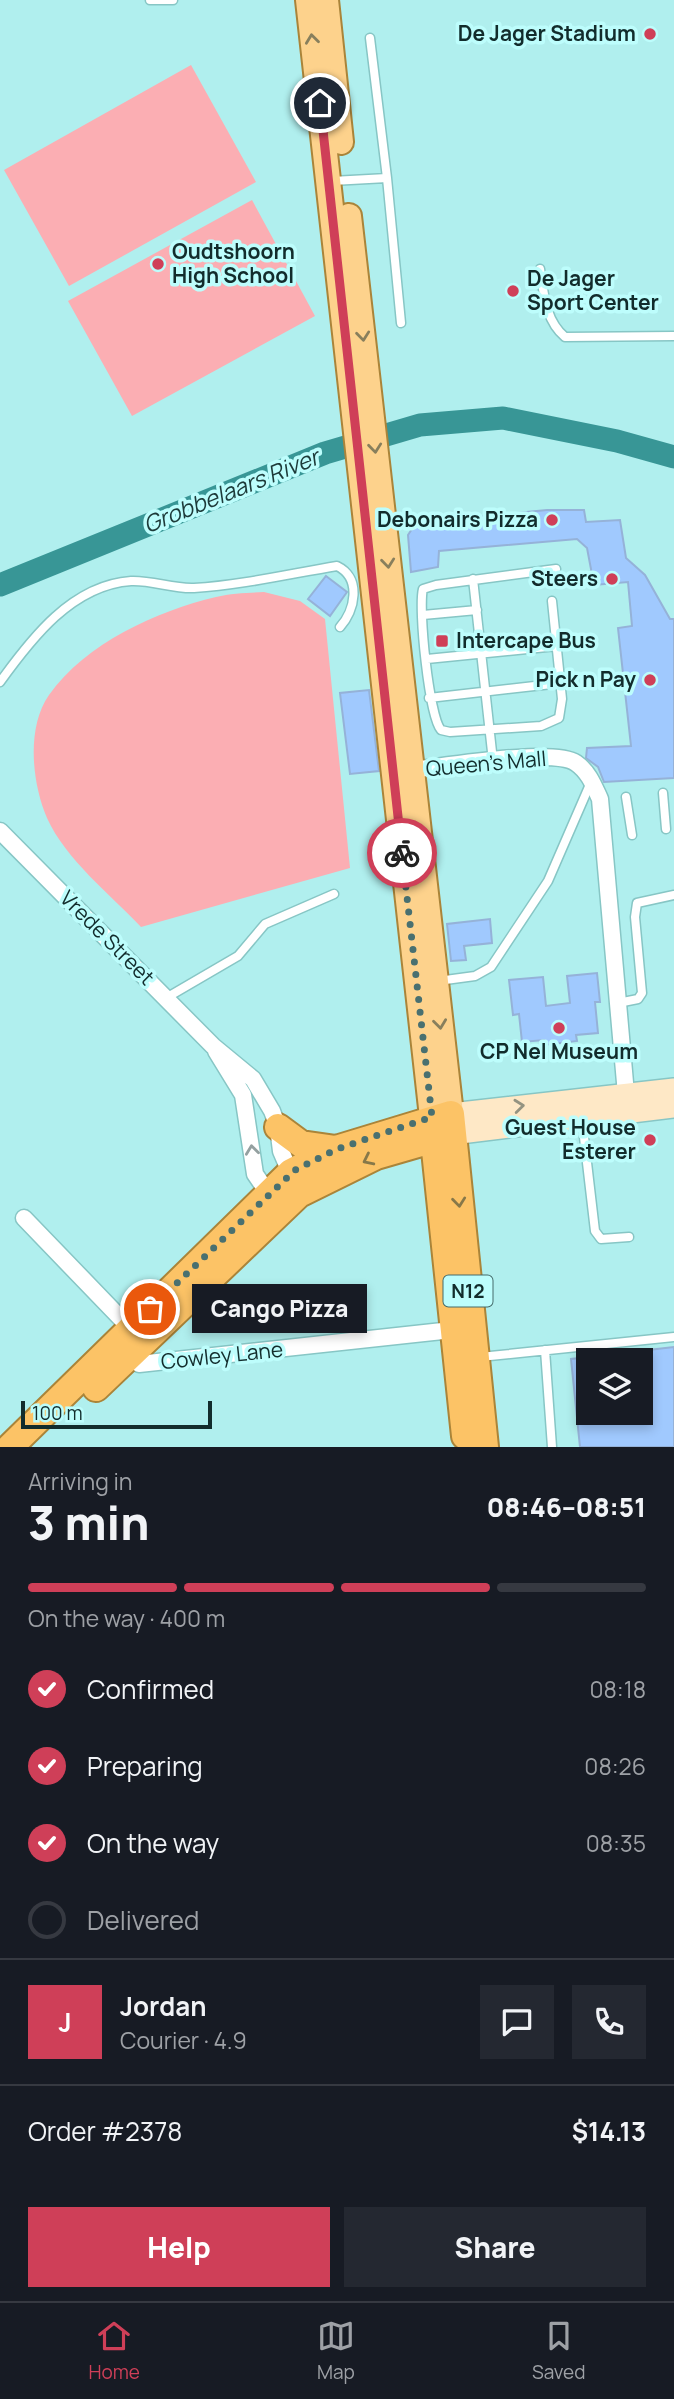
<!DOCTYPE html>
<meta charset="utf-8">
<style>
:root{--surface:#171b24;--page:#242831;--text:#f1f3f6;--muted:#9ea1a6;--line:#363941;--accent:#cf3f58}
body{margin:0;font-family:Manrope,sans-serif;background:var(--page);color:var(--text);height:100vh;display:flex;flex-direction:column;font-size:26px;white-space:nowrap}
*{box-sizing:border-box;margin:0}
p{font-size:23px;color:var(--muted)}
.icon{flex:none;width:38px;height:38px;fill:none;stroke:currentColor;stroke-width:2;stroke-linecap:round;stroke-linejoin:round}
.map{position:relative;height:1447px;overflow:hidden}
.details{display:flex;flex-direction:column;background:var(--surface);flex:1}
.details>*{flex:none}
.tools{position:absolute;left:576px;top:1348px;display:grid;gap:14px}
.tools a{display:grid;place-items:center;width:77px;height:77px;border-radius:0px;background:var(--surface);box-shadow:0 4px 10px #0003;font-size:35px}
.scale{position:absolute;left:21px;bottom:18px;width:191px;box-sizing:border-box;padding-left:7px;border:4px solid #122c2c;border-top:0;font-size:19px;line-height:24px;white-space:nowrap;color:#122c2c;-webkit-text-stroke:5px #bdfdfc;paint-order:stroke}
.pin{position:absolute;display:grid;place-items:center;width:60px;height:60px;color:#fff;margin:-30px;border:4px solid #fff;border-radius:50%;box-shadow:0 2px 7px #0007}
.courier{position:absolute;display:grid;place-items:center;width:70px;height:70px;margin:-35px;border:5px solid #cf3f58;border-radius:50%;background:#fff;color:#222;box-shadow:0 2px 9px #0007}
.bubble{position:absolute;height:49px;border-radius:0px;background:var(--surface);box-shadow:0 4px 10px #0003;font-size:23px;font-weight:800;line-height:49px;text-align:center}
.overview em{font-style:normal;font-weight:800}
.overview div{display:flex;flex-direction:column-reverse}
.overview{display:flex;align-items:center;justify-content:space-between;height:119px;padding:0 28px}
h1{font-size:46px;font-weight:800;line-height:52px}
.bar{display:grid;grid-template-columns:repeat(4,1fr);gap:10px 7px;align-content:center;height:84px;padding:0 28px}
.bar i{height:9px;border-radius:5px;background:var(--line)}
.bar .active{background:var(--accent)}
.bar p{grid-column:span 4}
.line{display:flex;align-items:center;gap:18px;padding:0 28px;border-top:2px solid var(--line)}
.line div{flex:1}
.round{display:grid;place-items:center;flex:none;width:74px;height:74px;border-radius:0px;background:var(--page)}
ol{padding:0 28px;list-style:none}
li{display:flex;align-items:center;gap:21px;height:77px}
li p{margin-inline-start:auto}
li .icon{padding:7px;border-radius:50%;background:var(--accent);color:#fff;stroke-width:4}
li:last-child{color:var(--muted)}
li i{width:38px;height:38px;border:4px solid var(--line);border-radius:50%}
.primary-button{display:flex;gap:14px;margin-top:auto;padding:14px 28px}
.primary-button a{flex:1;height:80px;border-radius:0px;background:var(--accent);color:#fff;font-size:28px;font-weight:800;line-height:80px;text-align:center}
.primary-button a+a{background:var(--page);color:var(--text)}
.tabs{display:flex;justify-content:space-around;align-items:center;height:98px;border-top:2px solid var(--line);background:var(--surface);font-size:19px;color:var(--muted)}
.tabs a{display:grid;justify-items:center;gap:4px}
.tabs .active{color:var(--accent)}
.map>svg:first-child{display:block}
</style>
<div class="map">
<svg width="674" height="1447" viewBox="0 0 674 1447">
<rect width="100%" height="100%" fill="#b0efee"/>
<path fill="#fbaeb3" d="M191 65 256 182 69 286 4 170Z
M252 200 315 316 132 416 68 301Z
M264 592 300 601 325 619 350 868 141 927C110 894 66 860 47 818 32 783 26 728 49 695 86 643 157 611 216 597 232 593 249 593 264 592Z"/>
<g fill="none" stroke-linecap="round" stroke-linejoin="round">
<path stroke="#389696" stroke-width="23" d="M0 585 325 453 420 425 503 418 617 441 674 457"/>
</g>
<path fill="#a0c9fe" stroke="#95b2d8" stroke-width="2" d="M547 510H584L586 522 620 520 626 558 645 575 670 619H674V778L604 782 598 767 586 758 587 748 631 746 618 628 632 626 628 582 594 585 587 548 577 539 439 551 438 567 411 572 408 535 416 523Z
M326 576 347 592 330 616 308 599Z
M369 690 379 771 350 774 340 693Z
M490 919 492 943 464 946 466 960 451 961 447 924Z
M597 973 600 1002H595L598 1033 576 1035 577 1041 545 1045 544 1040 522 1042 519 1014 513 1015 509 980 543 977 546 1006 570 1003 567 976Z
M674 1347V1447H580L571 1359 588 1357V1412H640V1351Z"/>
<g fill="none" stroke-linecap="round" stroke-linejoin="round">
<defs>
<path id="service" d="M150 0H173
M370 38 387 178
M332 181 387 178 401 323
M540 269C544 294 545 320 565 337L674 336
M473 579 493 761
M552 601 562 699 559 718 541 726 450 732 441 730C429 716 418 608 423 589L436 585 556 569
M423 615 477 610
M427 659 557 646
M0 682C31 639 72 585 131 581 152 580 173 589 194 588 242 585 289 574 337 566 362 578 355 611 340 627
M429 698 561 683
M663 793 666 829
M626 797 632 835
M438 981 475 976 491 967 548 881 591 782
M166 998 238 956 265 924 334 894
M618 1003 638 999 642 993 635 917 637 903 674 895
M582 1120 595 1231 601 1239 629 1237
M545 1350 552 1447
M480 1357 674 1337"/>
<path id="minor" d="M403 771C437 768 552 747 576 763 589 772 594 786 600 799L626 1094
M0 831 213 1046 253 1079 272 1111 278 1127 281 1151 293 1179
M216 1051 243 1095 255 1174 273 1200
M24 1218 130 1328 134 1339 129 1357 139 1364 461 1329"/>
<path id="secondary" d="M451 1114 674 1089
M452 1134 674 1107"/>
<path id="primary" d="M308 0 432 1117
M326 0 341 142
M349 216 451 1114"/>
<path id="trunk" d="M432 1122 465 1436
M278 1127 301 1144 336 1149
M96 1388 299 1194 376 1156 452 1134
M10 1447 291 1172 336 1149 451 1114 485 1447"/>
</defs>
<use href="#service" stroke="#87c6c5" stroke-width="11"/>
<use href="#minor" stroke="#87c6c5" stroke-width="19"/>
<use href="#secondary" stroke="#87c6c5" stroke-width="24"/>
<use href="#primary" stroke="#aa8439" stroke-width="28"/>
<use href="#trunk" stroke="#aa8439" stroke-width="30"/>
<use href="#service" stroke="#fff" stroke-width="8"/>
<use href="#minor" stroke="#fff" stroke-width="16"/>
<use href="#secondary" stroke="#fee8c6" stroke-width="21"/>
<use href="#primary" stroke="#fdd28c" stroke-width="24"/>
<use href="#trunk" stroke="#fcc366" stroke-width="26"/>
</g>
<defs><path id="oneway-chevron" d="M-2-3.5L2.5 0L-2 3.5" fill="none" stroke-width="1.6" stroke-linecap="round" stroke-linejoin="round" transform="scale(1.75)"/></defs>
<g stroke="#887f5c">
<use href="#oneway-chevron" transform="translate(312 39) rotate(-97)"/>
<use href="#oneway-chevron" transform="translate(363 336) rotate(84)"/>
<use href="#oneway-chevron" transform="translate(375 448) rotate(84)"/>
<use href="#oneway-chevron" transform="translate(388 563) rotate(84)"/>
<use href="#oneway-chevron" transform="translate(440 1024) rotate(83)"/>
</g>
<use stroke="#949381" href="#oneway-chevron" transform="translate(519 1106) rotate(-6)"/>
<use stroke="#94a0a0" href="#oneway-chevron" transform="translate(252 1150) rotate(-97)"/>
<g stroke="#877849">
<use href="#oneway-chevron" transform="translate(368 1160) rotate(154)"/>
<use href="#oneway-chevron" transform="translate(459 1202) rotate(84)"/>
</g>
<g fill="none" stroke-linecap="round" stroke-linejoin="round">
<path stroke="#497070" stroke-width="7" stroke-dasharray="0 12.6" d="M150 1309 295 1170 337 1149 432 1117 402 853"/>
<path stroke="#cf3f58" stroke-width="9" d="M320 103 402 853"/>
</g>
<g fill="#cf3f58" stroke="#bdfdfc" stroke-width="2.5">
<circle cx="650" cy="34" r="7"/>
<circle cx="158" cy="264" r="7"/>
<circle cx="513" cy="291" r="7"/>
<circle cx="552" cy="520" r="7"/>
<circle cx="612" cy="579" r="7"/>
<rect x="435" y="634" width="14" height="14" rx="3.5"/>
<circle cx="650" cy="680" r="7"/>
<circle cx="559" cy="1028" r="7"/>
<circle cx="650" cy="1140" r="7"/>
</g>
<g text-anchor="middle" stroke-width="7" stroke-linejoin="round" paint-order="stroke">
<rect fill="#bdfdfc" stroke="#456b6a" stroke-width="2" x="443.5" y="1275.5" width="49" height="31" rx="5"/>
<g font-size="19" font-weight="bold" fill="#122c2c">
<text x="468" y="1298">N12</text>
</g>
<g font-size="21" font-weight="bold" fill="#122c2c" stroke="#bdfdfc" text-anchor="end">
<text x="636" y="41">De Jager Stadium</text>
<text x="172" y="259" text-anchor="start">Oudtshoorn<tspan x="172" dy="24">High School</tspan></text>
<text x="527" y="286" text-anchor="start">De Jager<tspan x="527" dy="24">Sport Center</tspan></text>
<text x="538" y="527">Debonairs Pizza</text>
<text x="598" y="586">Steers</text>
<text x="456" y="648" text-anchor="start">Intercape Bus</text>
<text x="636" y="687">Pick n Pay</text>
<text x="559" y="1059" text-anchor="middle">CP Nel Museum</text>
<text x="636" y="1135">Guest House<tspan x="636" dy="24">Esterer</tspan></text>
</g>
<g font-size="21" fill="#122c2c" stroke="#bdfdfc">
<text transform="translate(486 764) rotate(-5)" y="7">Queen's Mall</text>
<text transform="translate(107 938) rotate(45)" y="7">Vrede Street</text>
<text transform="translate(222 1356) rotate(-6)" y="7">Cowley Lane</text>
</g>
<g font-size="23" font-style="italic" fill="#1d3a39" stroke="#bdfdfc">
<text transform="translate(231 491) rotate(-22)" y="8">Grobbelaars River</text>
</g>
</g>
</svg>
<div class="tools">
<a><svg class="icon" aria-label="layers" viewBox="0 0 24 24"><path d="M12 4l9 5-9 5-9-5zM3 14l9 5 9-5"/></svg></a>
</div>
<div class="scale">100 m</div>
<div class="pin" style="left:150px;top:1309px;background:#ea580c"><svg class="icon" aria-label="bag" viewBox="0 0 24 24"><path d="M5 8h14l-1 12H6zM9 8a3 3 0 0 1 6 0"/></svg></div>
<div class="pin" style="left:320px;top:103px;background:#1f2937"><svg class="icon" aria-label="home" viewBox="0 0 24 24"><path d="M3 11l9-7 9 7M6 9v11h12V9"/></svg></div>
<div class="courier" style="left:402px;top:853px"><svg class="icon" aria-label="bike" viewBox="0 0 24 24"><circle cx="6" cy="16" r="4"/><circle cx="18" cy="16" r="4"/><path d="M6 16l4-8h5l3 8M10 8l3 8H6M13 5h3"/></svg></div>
<div class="bubble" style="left:192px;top:1284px;width:175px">Cango Pizza</div>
</div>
<section class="details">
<div class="overview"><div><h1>3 min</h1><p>Arriving in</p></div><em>08:46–08:51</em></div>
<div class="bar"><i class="active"></i><i class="active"></i><i class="active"></i><i></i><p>On the way · 400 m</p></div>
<ol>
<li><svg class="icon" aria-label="check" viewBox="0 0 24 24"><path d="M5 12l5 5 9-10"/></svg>Confirmed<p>08:18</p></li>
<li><svg class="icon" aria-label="check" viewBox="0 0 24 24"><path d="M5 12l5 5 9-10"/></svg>Preparing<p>08:26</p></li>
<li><svg class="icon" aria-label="check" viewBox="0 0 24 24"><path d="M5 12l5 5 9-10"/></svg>On the way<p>08:35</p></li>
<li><i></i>Delivered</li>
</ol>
<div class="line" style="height:126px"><b class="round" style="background:var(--accent);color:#fff">J</b><div><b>Jordan</b><p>Courier · 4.9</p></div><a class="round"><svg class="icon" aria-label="chat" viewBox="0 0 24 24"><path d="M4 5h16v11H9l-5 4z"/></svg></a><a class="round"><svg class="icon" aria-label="phone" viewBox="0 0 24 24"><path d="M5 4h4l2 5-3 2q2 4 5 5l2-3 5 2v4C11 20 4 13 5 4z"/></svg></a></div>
<div class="line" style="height:91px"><div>Order #2378</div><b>$14.13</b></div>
<div class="primary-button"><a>Help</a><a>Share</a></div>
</section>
<nav class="tabs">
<a class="active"><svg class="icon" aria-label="home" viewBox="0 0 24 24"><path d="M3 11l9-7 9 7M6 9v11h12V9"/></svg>Home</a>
<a><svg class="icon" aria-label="map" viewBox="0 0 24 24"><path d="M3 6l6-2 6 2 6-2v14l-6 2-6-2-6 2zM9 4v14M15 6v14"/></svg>Map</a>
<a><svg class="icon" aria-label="saved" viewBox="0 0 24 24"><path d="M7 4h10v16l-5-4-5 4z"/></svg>Saved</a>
</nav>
